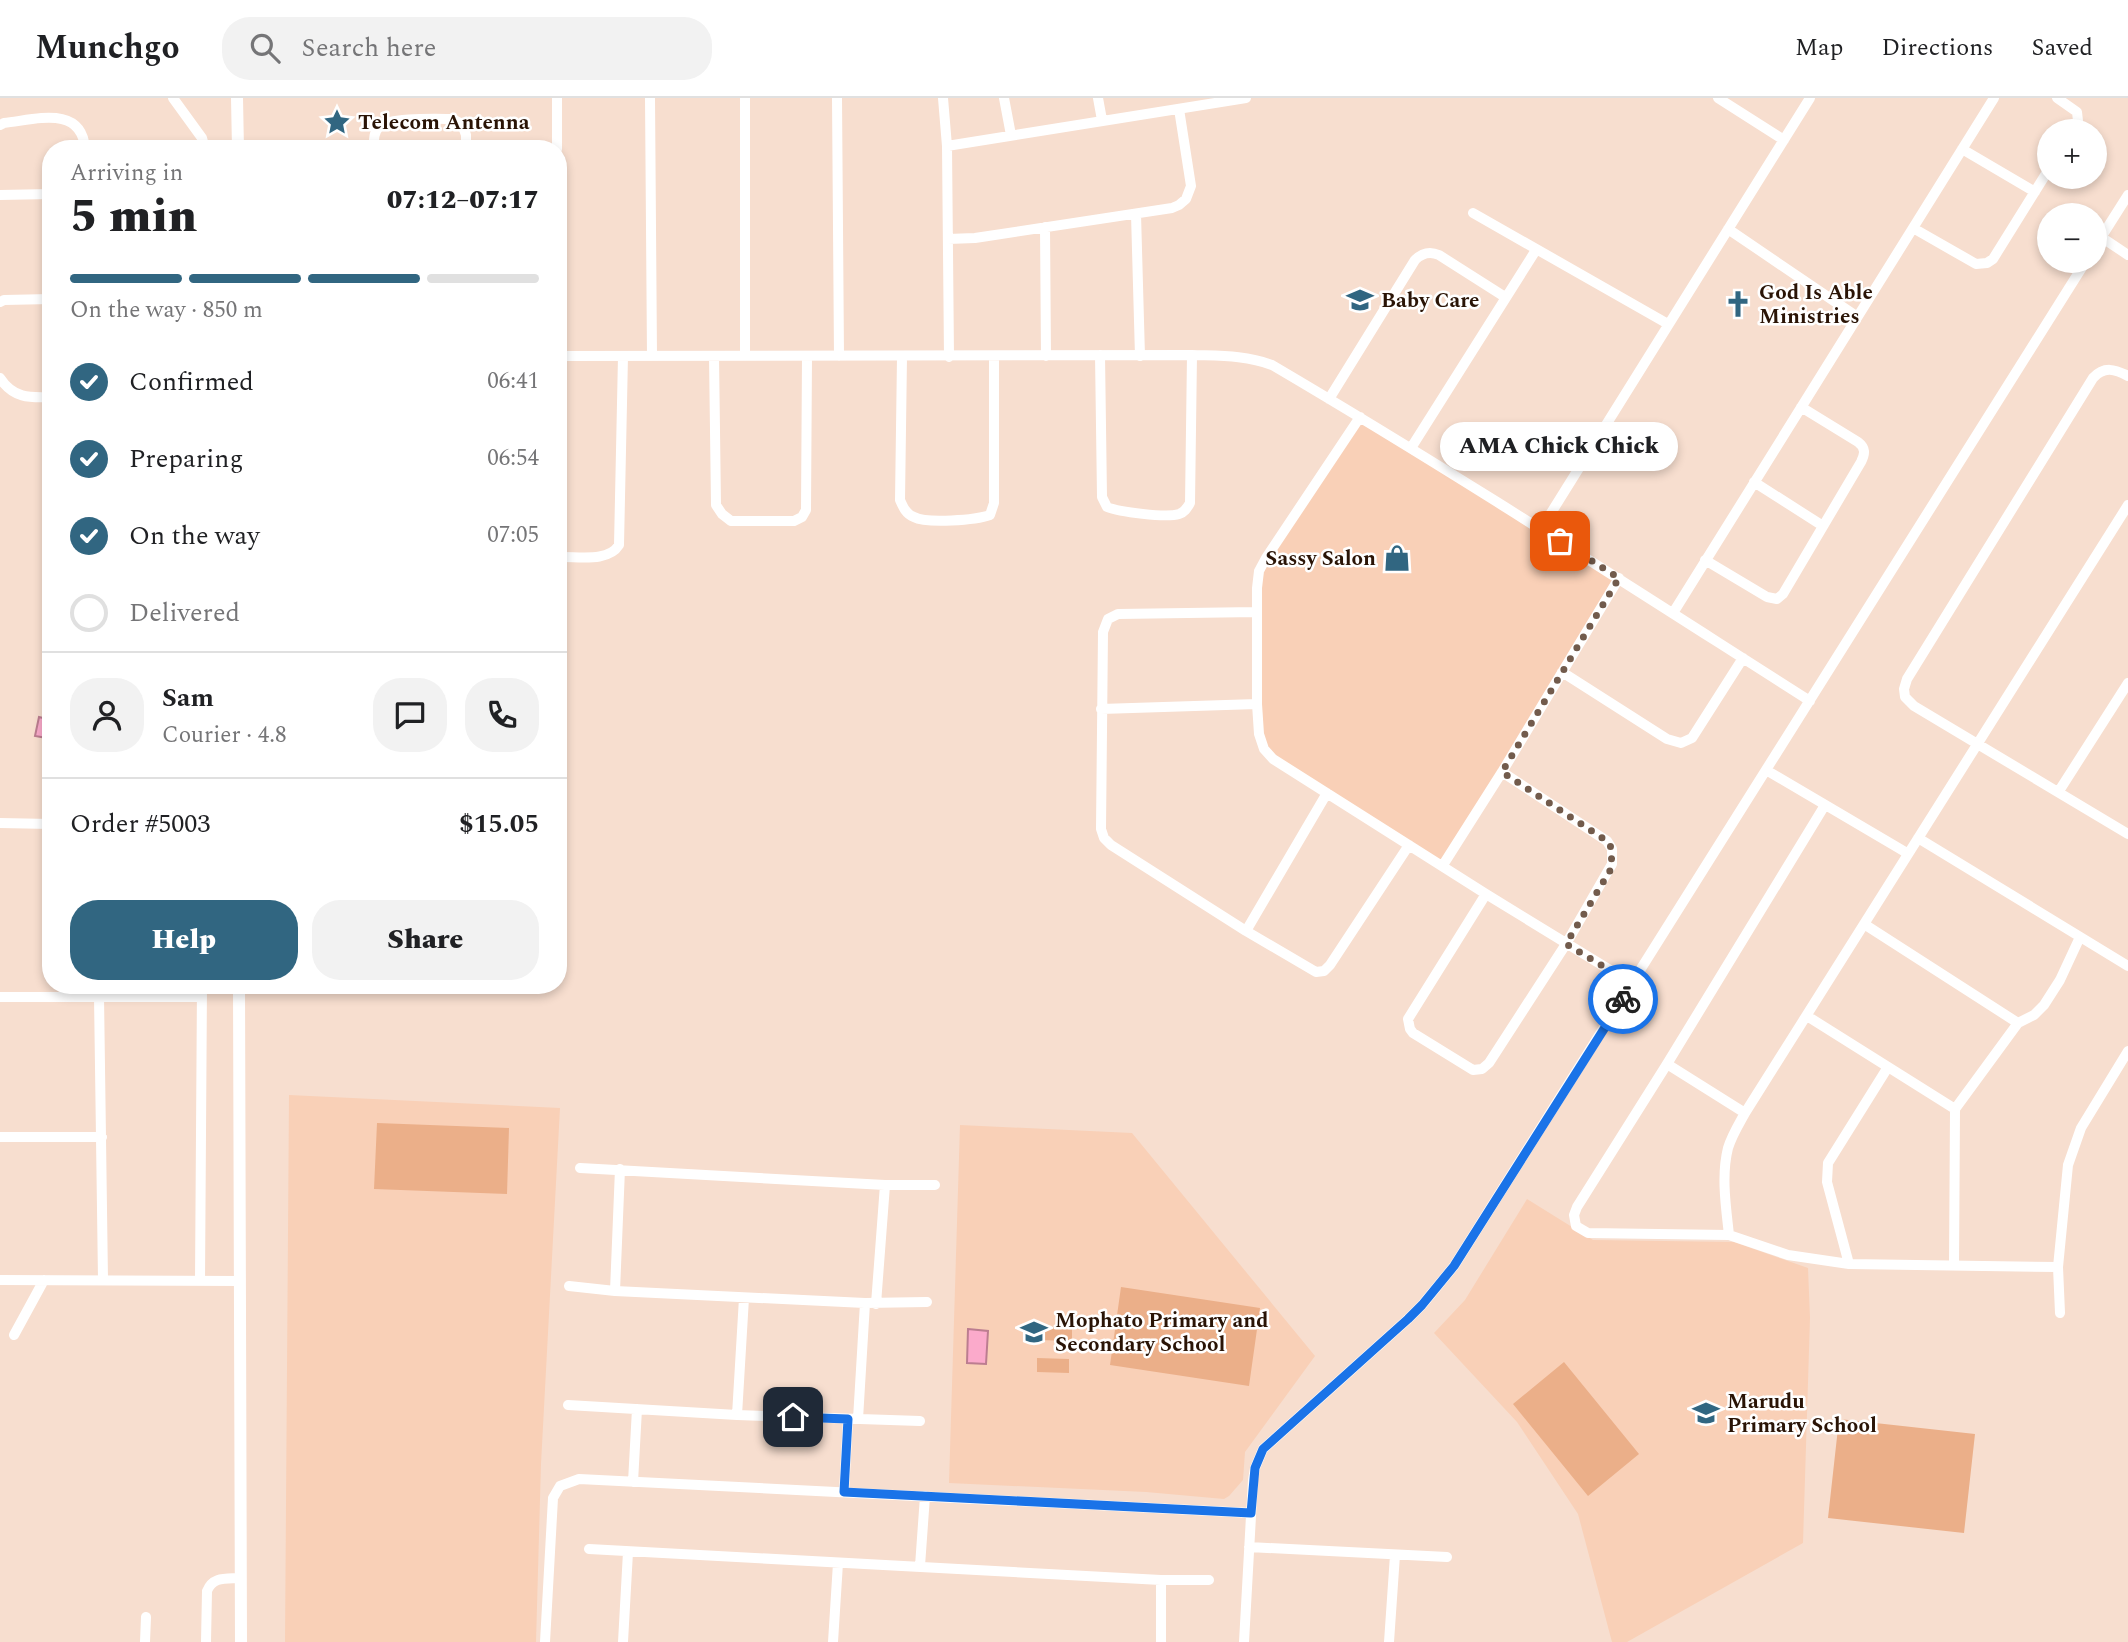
<!DOCTYPE html>
<meta charset="utf-8">
<style>
:root{--surface:#fff;--page:#f2f2f2;--text:#202124;--muted:#757577;--line:#e0e0e0;--accent:#316681}
body{margin:0;font-family:Spectral,serif;background:var(--page);color:var(--text);height:100vh;display:flex;flex-direction:column;font-size:26px;white-space:nowrap}
*{box-sizing:border-box;margin:0}
p{font-size:23px;color:var(--muted)}
.icon{flex:none;width:38px;height:38px;fill:none;stroke:currentColor;stroke-width:2;stroke-linecap:round;stroke-linejoin:round}
.map{position:relative;flex:1;overflow:hidden}
.sheet{position:absolute;left:42px;top:42px;width:525px;height:854px;display:flex;flex-direction:column;background:var(--surface);border-radius:28px;box-shadow:0 4px 10px #0003}
.sheet>*{flex:none}
.fabs{position:absolute;left:2037px;top:21px;display:grid;gap:14px}
.fabs a{display:grid;place-items:center;width:70px;height:70px;border-radius:50%;background:var(--surface);box-shadow:0 4px 10px #0003;font-size:35px}
.pin{position:absolute;display:grid;place-items:center;width:60px;height:60px;color:#fff;margin:-30px;border-radius:14px;box-shadow:0 4px 10px #0006}
.courier{position:absolute;display:grid;place-items:center;width:70px;height:70px;margin:-35px;border:5px solid #1a73e8;border-radius:50%;background:#fff;color:#222;box-shadow:0 2px 9px #0007}
.bubble{position:absolute;height:49px;border-radius:24px;background:var(--surface);box-shadow:0 4px 10px #0003;font-size:23px;font-weight:800;line-height:49px;text-align:center}
.summary em{font-style:normal;font-weight:800}
.summary div{display:flex;flex-direction:column-reverse}
.summary{display:flex;align-items:center;justify-content:space-between;height:119px;padding:0 28px}
h1{font-size:46px;font-weight:800;line-height:52px}
.bar{display:grid;grid-template-columns:repeat(4,1fr);gap:10px 7px;align-content:center;height:84px;padding:0 28px}
.bar i{height:9px;border-radius:5px;background:var(--line)}
.bar .current{background:var(--accent)}
.bar p{grid-column:span 4}
.line{display:flex;align-items:center;gap:18px;padding:0 28px;border-top:2px solid var(--line)}
.line div{flex:1}
.round{display:grid;place-items:center;flex:none;width:74px;height:74px;border-radius:28px;background:var(--page)}
ol{padding:0 28px;list-style:none}
li{display:flex;align-items:center;gap:21px;height:77px}
li p{margin-inline-start:auto}
li .icon{padding:7px;border-radius:50%;background:var(--accent);color:#fff;stroke-width:4}
li:last-child{color:var(--muted)}
li i{width:38px;height:38px;border:4px solid var(--line);border-radius:50%}
.primary-button{display:flex;gap:14px;margin-top:auto;padding:14px 28px}
.primary-button a{flex:1;height:80px;border-radius:28px;background:var(--accent);color:#fff;font-size:28px;font-weight:800;line-height:80px;text-align:center}
.primary-button a+a{background:var(--page);color:var(--text)}
header{display:flex;align-items:center;gap:42px;box-sizing:border-box;height:98px;padding:0 35px;background:var(--surface);border-bottom:2px solid var(--line)}
header strong{font-size:33px}
nav{display:flex;gap:38px;margin-inline-start:auto;font-size:24px}
.search{width:490px;height:63px;background:var(--page);display:flex;align-items:center;gap:18px;box-sizing:border-box;padding:0 24px;border-radius:28px;color:var(--muted);font-size:26px}
.map>svg:first-child{display:block}
</style>
<header>
<strong>Munchgo</strong>
<div class="search"><svg class="icon" aria-label="search" viewBox="0 0 24 24"><circle cx="10" cy="10" r="6"/><path d="M15 15l6 6"/></svg>Search here</div>
<nav><a>Map</a><a>Directions</a><a>Saved</a></nav>
</header>
<div class="map">
<svg width="2128" height="1544" viewBox="0 0 2128 1544">
<rect width="100%" height="100%" fill="#f7decf"/>
<path fill="#f9d0b7" d="M1360 319 1619 480 1443 767 1264 651 1257 514 1266 460Z
M289 997 560 1010 541 1366 536 1544H285Z
M960 1027 1132 1035 1315 1258 1245 1354 1243 1382 1229 1398 1224 1401 1146 1394 949 1385Z
M1527 1101 1593 1142 1734 1144 1808 1170 1810 1220 1803 1445 1627 1544H1612L1578 1416 1517 1324 1434 1235 1465 1202Z"/>
<path fill="#ebaf89" d="M377 1025 509 1030 507 1096 374 1091Z
M1121 1189 1260 1210 1249 1288 1110 1267Z
M1039 1228 1072 1229V1243L1038 1242Z
M1037 1260 1069 1261V1275L1037 1274Z
M1564 1264 1639 1356 1588 1398 1513 1306Z
M1839 1321 1975 1336 1964 1435 1828 1420Z"/>
<path fill="#fbaacb" stroke="#bc7d90" stroke-width="2" d="M39 619 51 622 47 640 35 638Z
M968 1231 988 1233 986 1266 967 1265Z"/>
<g fill="none" stroke-linecap="round" stroke-linejoin="round">
<path stroke="#fff" stroke-width="10" d="M173 0 202 40 205 51
M557 0V51
M650 0 652 258
M745 0V258
M837 0 839 258
M943 0 947 48 949 259
M1004 0 1011 37
M1098 0 1102 22
M1718 0 1784 42
M2057 0 2077 14 2078 23 2073 33
M0 27 4 25C34 22 82 6 85 51
M947 48 1246 0
M374 51C374 43 373 35 379 29 389 19 438 21 453 21L462 26 466 37V51
M1962 51 2035 94
M0 97 51 96
M1473 115 1668 226
M1136 116 1140 258
M1045 129 1046 258
M1913 130 1976 166 1987 165 1993 161 2049 71
M1728 131 1856 218
M2101 139 2128 157
M948 141 975 140 1172 110 1179 107 1186 101 1191 88 1179 11
M2095 149 2128 97
M0 204 4 202 51 201
M1100 257 1102 399 1107 409C1119 414 1166 420 1179 416 1185 414 1187 410 1190 405L1192 257
M558 258 1192 257C1219 258 1246 257 1272 267 1454 374 1631 489 1810 603
M714 258 716 407 722 416 731 423H794L802 419 806 412 807 258
M902 259 900 402C903 409 906 416 914 419 927 426 976 422 990 417L994 405V258
M2128 278C2115 271 2104 268 2093 280L1907 581 1904 591 1905 599 1914 608 2128 736
M0 280C13 300 29 300 51 299
M1329 301 1415 162C1422 155 1430 153 1439 157L1505 199
M1360 319 1266 460 1259 473 1257 490V606L1259 636 1264 651 1273 661 1486 796 1633 886
M1411 350 1536 152
M1754 384 1823 428
M1541 431 1810 0
M558 459C577 458 608 465 619 447L623 258
M1705 462 1767 499 1777 501 1783 496 1861 364C1865 356 1866 350 1858 344L1801 309
M1257 514 1118 516 1108 521 1103 534 1101 731 1104 740 1111 747 1246 833 1316 874 1324 873 1330 867 1409 747
M1673 515 1994 0
M1562 574 1667 641 1681 645 1692 640 1743 560
M1101 611 1257 606
M1766 672 1907 755
M2059 693 2128 585
M0 725 51 726
M1918 740 2128 868
M1443 767 1502 674 1619 480
M1486 796 1408 921 1410 931 1413 935 1473 972 1482 971 1489 965 1566 846 1612 766V751L1607 743 1502 674
M1864 826 2018 925
M1246 833 1327 695
M99 898 103 1182
M0 899H202
M1807 918 1955 1011
M1667 966 1745 1015
M0 1039H102
M580 1070 885 1087H935
M1729 1137 1588 1135 1576 1128 1574 1117 1577 1109 1667 966 1825 707
M1849 1166 1827 1084 1828 1065 1888 969
M1954 1168 1955 1011 2018 925 2034 917 2044 907 2060 882 2080 839
M2058 1169 1849 1166 1788 1157 1729 1137C1726 1109 1721 1078 1728 1050 1732 1037 1739 1026 1745 1015L2128 407
M0 1182 240 1183
M200 1183 202 887
M569 1188 615 1193 865 1205 927 1204
M615 1193 620 1071
M876 1206 885 1087
M2060 1215 2058 1169 2068 1067 2081 1030 2128 953
M14 1237 44 1182
M568 1307 737 1317 920 1323
M737 1317 744 1200
M858 1321 865 1205
M633 1384 637 1311
M844 1394 848 1321
M1249 1449 1447 1459
M589 1451 1161 1482H1209
M920 1468 925 1398
M145 1544 146 1519
M206 1544 207 1493C213 1478 226 1481 241 1480
M545 1544 553 1400 560 1388 579 1381 1251 1415
M623 1544 628 1454
M833 1544 838 1465
M1161 1544V1482
M1244 1544 1253 1382 1255 1370 1263 1351 1408 1221 1422 1207 1454 1168 2086 163
M1389 1544 1395 1457"/>
<path stroke="#fff" stroke-width="12" d="M237 0 238 51
M239 887 241 1544"/>
</g>
<g fill="none" stroke-linecap="round" stroke-linejoin="round">
<path stroke="#725b4c" stroke-width="7" stroke-dasharray="0 12.6" d="M1560 443 1619 480 1502 674 1607 743 1612 751 1611 771 1566 846 1633 886 1623 901"/>
<path stroke="#1a73e8" stroke-width="9" d="M793 1319 848 1321 844 1394 1251 1415 1255 1370 1263 1351 1408 1221 1422 1207 1454 1168 1623 901"/>
</g>
<defs>
<symbol id="sight-bare" viewBox="-9 -9 18 18"><path d="M0-6L1.8-2.2L6-1.7L2.9 1.2L3.7 5.4L0 3.3L-3.7 5.4L-2.9 1.2L-6-1.7L-1.8-2.2Z" fill="#316681" stroke="#fff" stroke-width="2.5" paint-order="stroke"/></symbol>
<symbol id="school-bare" viewBox="-9 -9 18 18"><path d="M0-5L7-2L0 1L-7-2ZM-4 1L0 2.5L4 1V4Q0 6-4 4Z" fill="#316681" stroke="#fff" stroke-width="2.5" paint-order="stroke"/></symbol>
<symbol id="church-bare" viewBox="-9 -9 18 18"><path d="M-1.2-6h2.4v3.5h3.3v2.4h-3.3V6h-2.4V-.1h-3.3v-2.4h3.3Z" fill="#316681" stroke="#fff" stroke-width="2.5" paint-order="stroke"/></symbol>
<symbol id="shop-bare" viewBox="-9 -9 18 18"><path d="M-5-2.5h2.3a2.7 3.5 0 0 1 5.4 0H5L5.5 6h-11ZM-1.5-2.5h3a1.5 2.3 0 0 0-3 0Z" fill="#316681" stroke="#fff" stroke-width="2.5" paint-order="stroke"/></symbol>
</defs>
<g fill-rule="evenodd">
<use href="#sight-bare" x="318" y="5" width="38" height="38"/>
<use href="#school-bare" x="1341" y="183" width="38" height="38"/>
<use href="#church-bare" x="1719" y="187" width="38" height="38"/>
<use href="#shop-bare" x="1378" y="441" width="38" height="38"/>
<use href="#school-bare" x="1015" y="1215" width="38" height="38"/>
<use href="#school-bare" x="1687" y="1296" width="38" height="38"/>
</g>
<g text-anchor="middle" stroke-width="5" stroke-linejoin="round" paint-order="stroke">
<g font-size="21" font-weight="bold" fill="#2a1406" stroke="#fff" text-anchor="start">
<text x="358" y="31">Telecom Antenna</text>
<text x="1759" y="201">God Is Able<tspan x="1759" dy="24">Ministries</tspan></text>
<text x="1381" y="209">Baby Care</text>
<text x="1376" y="467" text-anchor="end">Sassy Salon</text>
<text x="1055" y="1229">Mophato Primary and<tspan x="1055" dy="24">Secondary School</tspan></text>
<text x="1727" y="1310">Marudu<tspan x="1727" dy="24">Primary School</tspan></text>
</g>
</g>
</svg>
<div class="fabs">
<a>+</a>
<a>−</a>
</div>
<div class="pin" style="left:1560px;top:443px;background:#ea580c"><svg class="icon" aria-label="bag" viewBox="0 0 24 24"><path d="M5 8h14l-1 12H6zM9 8a3 3 0 0 1 6 0"/></svg></div>
<div class="pin" style="left:793px;top:1319px;background:#1f2937"><svg class="icon" aria-label="home" viewBox="0 0 24 24"><path d="M3 11l9-7 9 7M6 9v11h12V9"/></svg></div>
<div class="courier" style="left:1623px;top:901px"><svg class="icon" aria-label="bike" viewBox="0 0 24 24"><circle cx="6" cy="16" r="4"/><circle cx="18" cy="16" r="4"/><path d="M6 16l4-8h5l3 8M10 8l3 8H6M13 5h3"/></svg></div>
<div class="bubble" style="left:1440px;top:324px;width:238px">AMA Chick Chick</div>
<section class="sheet">
<div class="summary"><div><h1>5 min</h1><p>Arriving in</p></div><em>07:12–07:17</em></div>
<div class="bar"><i class="current"></i><i class="current"></i><i class="current"></i><i></i><p>On the way · 850 m</p></div>
<ol>
<li><svg class="icon" aria-label="check" viewBox="0 0 24 24"><path d="M5 12l5 5 9-10"/></svg>Confirmed<p>06:41</p></li>
<li><svg class="icon" aria-label="check" viewBox="0 0 24 24"><path d="M5 12l5 5 9-10"/></svg>Preparing<p>06:54</p></li>
<li><svg class="icon" aria-label="check" viewBox="0 0 24 24"><path d="M5 12l5 5 9-10"/></svg>On the way<p>07:05</p></li>
<li><i></i>Delivered</li>
</ol>
<div class="line" style="height:126px"><a class="round"><svg class="icon" aria-label="person" viewBox="0 0 24 24"><circle cx="12" cy="8" r="4"/><path d="M4 21q1-7 8-7t8 7"/></svg></a><div><b>Sam</b><p>Courier · 4.8</p></div><a class="round"><svg class="icon" aria-label="chat" viewBox="0 0 24 24"><path d="M4 5h16v11H9l-5 4z"/></svg></a><a class="round"><svg class="icon" aria-label="phone" viewBox="0 0 24 24"><path d="M5 4h4l2 5-3 2q2 4 5 5l2-3 5 2v4C11 20 4 13 5 4z"/></svg></a></div>
<div class="line" style="height:91px"><div>Order #5003</div><b>$15.05</b></div>
<div class="primary-button"><a>Help</a><a>Share</a></div>
</section>
</div>
